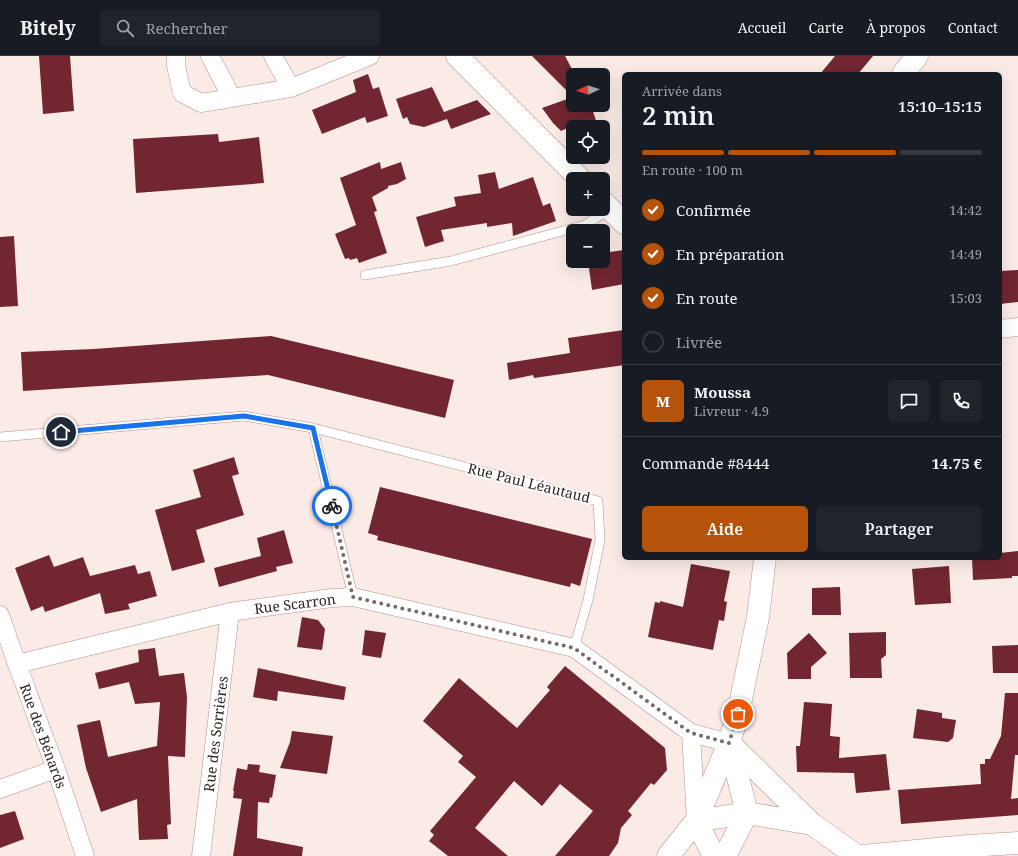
<!DOCTYPE html>
<html lang="fr">
<meta charset="utf-8">
<style>
:root{--surface:#171b24;--page:#20242c;--text:#f1f3f6;--muted:#9ea1a6;--line:#363941;--accent:#b45309}
body{margin:0;font-family:"Noto Serif",serif;background:var(--page);color:var(--text);height:100vh;display:flex;flex-direction:column;font-size:15px;white-space:nowrap}
*{box-sizing:border-box;margin:0}
p{font-size:13px;color:var(--muted)}
.icon{flex:none;width:22px;height:22px;fill:none;stroke:currentColor;stroke-width:2;stroke-linecap:round;stroke-linejoin:round}
.map{position:relative;flex:1;overflow:hidden}
.side{position:absolute;left:622px;top:16px;width:380px;height:488px;display:flex;flex-direction:column;background:var(--surface);border-radius:6px;box-shadow:0 4px 16px #0002}
.side>*{flex:none}
.needle{width:26px;rotate:266deg}
.buttons{position:absolute;left:566px;top:12px;display:grid;gap:8px}
.buttons a{display:grid;place-items:center;width:44px;height:44px;border-radius:6px;background:var(--surface);box-shadow:0 4px 16px #0002;font-size:20px}
.pin{position:absolute;display:grid;place-items:center;width:34px;height:34px;color:#fff;margin:-17px;border:2px solid #fff;border-radius:50%;box-shadow:0 1px 4px #0007}
.courier{position:absolute;display:grid;place-items:center;width:40px;height:40px;margin:-20px;border:3px solid #1a73e8;border-radius:50%;background:#fff;color:#222;box-shadow:0 1px 5px #0007}
.headline em{font-style:normal;font-weight:600}
.headline div{display:flex;flex-direction:column-reverse}
.headline{display:flex;align-items:center;justify-content:space-between;height:68px;padding:0 20px}
h1{font-size:26px;font-weight:600;line-height:30px}
.bar{display:grid;grid-template-columns:repeat(4,1fr);gap:6px 4px;align-content:center;height:48px;padding:0 20px}
.bar i{height:5px;border-radius:3px;background:var(--line)}
.bar .active{background:var(--accent)}
.bar p{grid-column:span 4}
.line{display:flex;align-items:center;gap:10px;padding:0 20px;border-top:1px solid var(--line)}
.line div{flex:1}
.round{display:grid;place-items:center;flex:none;width:42px;height:42px;border-radius:6px;background:var(--page)}
ol{padding:0 20px;list-style:none}
li{display:flex;align-items:center;gap:12px;height:44px}
li p{margin-inline-start:auto}
li .icon{padding:4px;border-radius:50%;background:var(--accent);color:#fff;stroke-width:4}
li:last-child{color:var(--muted)}
li i{width:22px;height:22px;border:2px solid var(--line);border-radius:50%}
.cta{display:flex;gap:8px;margin-top:auto;padding:8px 20px}
.cta a{flex:1;height:46px;border-radius:6px;background:var(--accent);color:#fff;font-size:16px;font-weight:600;line-height:46px;text-align:center}
.cta a+a{background:var(--page);color:var(--text)}
header{display:flex;align-items:center;gap:24px;box-sizing:border-box;height:56px;padding:0 20px;background:var(--surface);border-bottom:1px solid var(--line)}
header strong{font-size:19px}
nav{display:flex;gap:22px;margin-inline-start:auto;font-size:14px}
.search{width:280px;height:36px;background:var(--page);display:flex;align-items:center;gap:10px;box-sizing:border-box;padding:0 14px;border-radius:6px;color:var(--muted);font-size:15px}
.map>svg:first-child{display:block}
</style>
<header>
<strong>Bitely</strong>
<div class="search"><svg class="icon" aria-label="search" viewBox="0 0 24 24"><circle cx="10" cy="10" r="6"/><path d="M15 15l6 6"/></svg>Rechercher</div>
<nav><a>Accueil</a><a>Carte</a><a>À propos</a><a>Contact</a></nav>
</header>
<div class="map">
<svg width="1018" height="800" viewBox="0 0 1018 800">
<rect width="100%" height="100%" fill="#faebe7"/>
<path fill="#712631" d="M39 0H70L74 55 43 58Z
M532 0H565L573 15V41Z
M835 0H873L858 18H820Z
M368 18 373 33 379 31 388 60 367 67 365 61 322 78 312 54 356 36 353 24Z
M432 31 444 56 477 44 491 58 451 73 447 63 424 71 410 68 407 61 403 63 396 43Z
M573 41V49H591L598 71H570L561 75 553 67 542 52Z
M218 78 219 86 259 81 264 127 136 137 133 83Z
M380 106 381 113 401 106 406 123 397 128 388 130V132L372 141 377 155 374 156 387 197 359 207 357 202 350 204 349 202 345 203 335 178 356 169 340 122Z
M495 116 499 133 533 121 543 150 550 147 556 165 513 180 512 167 487 171V167L441 174 444 185 425 191 416 161 456 150 454 141 481 137 478 119Z
M14 180 18 250 0 251V181Z
M624 194V228L592 234 589 212 602 210 601 205H603V197Z
M1018 214V246L1000 248V215Z
M624 274V309L534 322 533 319 509 324 507 307 570 297 568 282Z
M271 280 454 324 445 362 268 319 23 335 21 296 94 293Z
M234 401 239 418 232 420 244 459 196 474 205 506 172 515 155 454 201 441 193 414Z
M380 431 592 483 580 530 571 527 570 531 377 484 378 480 368 477Z
M284 474 293 507 276 511 277 515 219 531 214 512 261 500 257 482Z
M1018 495V520H1012V522L973 524 972 502H1000V497Z
M49 499 54 511 83 501 90 520 135 509 138 518 150 515 157 540 128 548 130 553 105 558 100 537 45 556 43 550 31 555 15 512Z
M691 508 730 515 724 545 727 546 724 565 719 564 713 594 648 581 655 546 660 547V545L683 551Z
M949 510 951 547 915 549 912 513Z
M840 531 841 559H812V532Z
M302 561 318 564 325 573 322 594 297 591Z
M365 574 386 577 381 602 362 599Z
M886 576V599L881 603 882 622H850L849 577Z
M809 577 827 597 811 611V623H788L787 597Z
M1018 589V617H993L992 590Z
M155 592 159 620 184 617 187 641 185 701 168 700 171 768 167 769 168 783 139 784 137 743 101 756 86 712 77 669 100 664 108 701 157 690 160 646 135 648 129 626 99 633 95 617 139 606 138 594Z
M565 610 665 692 667 714 654 729 651 727 628 755 632 759 621 772 618 787 609 800H555L593 755 560 728 542 750 514 725 475 772 508 800H448L429 785 434 779 430 775 476 721 458 706 463 700 423 665 459 622 517 672 550 634 547 631Z
M258 612 346 631 344 644 278 635 277 645 253 641Z
M1005 637H1018V699H1015L1011 743 1018 742V759L901 768 898 734 981 728 980 708H985V703H990L1001 680Z
M804 646 832 648 830 680 840 681 839 702 886 698 890 734 856 737 854 717 797 716 796 690H800Z
M917 653 942 657V662L956 664 953 682 948 686 913 682Z
M292 675 333 680 327 718 280 712 290 686Z
M248 708 260 709 259 716 276 719 272 742 270 741 269 747 258 746 257 782 303 791 302 800H233L242 743 233 742 234 735H233L237 712 247 714Z
M15 755 24 783 0 792V759Z"/>
<g fill="none" stroke-linecap="round" stroke-linejoin="round">
<defs>
<path id="lane" d="M365 219 451 205 585 169 610 153
M313 372 353 541
M0 381 244 360 313 372 598 445 600 484 588 544 574 592"/>
<path id="street" d="M176 0V10L182 37 201 47 232 42
M210 0 232 42 291 32 370 0
M273 0 291 32
M1000 273 1018 271
M0 559 17 608 56 713 85 800
M17 608 230 556 332 542 353 541 574 592 691 677 729 687
M691 677 696 764
M0 733 56 713
M201 800 230 556"/>
<path id="secondary" d="M457 0 580 123
M903 18 917 0
M603 146 624 167
M729 687 812 768
M668 800 696 765 747 757 812 768 857 800
M714 800 696 765 729 687 738 658 758 561 765 502
M725 800 747 757 729 687
M863 800 968 790 1018 787"/>
</defs>
<use href="#lane" stroke="#b49189" stroke-width="10"/>
<use href="#street" stroke="#b49189" stroke-width="19"/>
<use href="#secondary" stroke="#b49189" stroke-width="23"/>
<use href="#lane" stroke="#fff" stroke-width="9"/>
<use href="#street" stroke="#fff" stroke-width="18"/>
<use href="#secondary" stroke="#fff" stroke-width="22"/>
</g>
<g fill="none" stroke-linecap="round" stroke-linejoin="round">
<path stroke="#776966" stroke-width="4" stroke-dasharray="0 7.2" d="M332 450 353 541 574 592 691 677 729 687 738 658"/>
<path stroke="#1a73e8" stroke-width="5" d="M61 376 244 360 313 372 332 450"/>
</g>
<g text-anchor="middle" stroke-width="4" stroke-linejoin="round" paint-order="stroke">
<g font-size="14" fill="#312320" stroke="#fff">
<text transform="translate(529 427) rotate(14)" y="5">Rue Paul Léautaud</text>
<text transform="translate(295 548) rotate(-7)" y="5">Rue Scarron</text>
<text transform="translate(216 678) rotate(-83)" y="5">Rue des Sorrières</text>
<text transform="translate(43 680) rotate(70)" y="5">Rue des Bénards</text>
</g>
</g>
</svg>
<div class="buttons">
<a><svg class="needle" viewBox="-14 -14 28 28"><path d="M0-13l5 13h-10z" fill="#e53935"/><path d="M0 13l5-13h-10z" fill="#9ea1a6"/></svg></a>
<a><svg class="icon" aria-label="locate" viewBox="0 0 24 24"><circle cx="12" cy="12" r="6"/><path d="M12 2v4M12 18v4M2 12h4M18 12h4"/></svg></a>
<a>+</a>
<a>−</a>
</div>
<div class="pin" style="left:738px;top:658px;background:#ea580c"><svg class="icon" aria-label="bag" viewBox="0 0 24 24"><path d="M5 8h14l-1 12H6zM9 8a3 3 0 0 1 6 0"/></svg></div>
<div class="pin" style="left:61px;top:376px;background:#1f2937"><svg class="icon" aria-label="home" viewBox="0 0 24 24"><path d="M3 11l9-7 9 7M6 9v11h12V9"/></svg></div>
<div class="courier" style="left:332px;top:450px"><svg class="icon" aria-label="bike" viewBox="0 0 24 24"><circle cx="6" cy="16" r="4"/><circle cx="18" cy="16" r="4"/><path d="M6 16l4-8h5l3 8M10 8l3 8H6M13 5h3"/></svg></div>
<section class="side">
<div class="headline"><div><h1>2 min</h1><p>Arrivée dans</p></div><em>15:10–15:15</em></div>
<div class="bar"><i class="active"></i><i class="active"></i><i class="active"></i><i></i><p>En route · 100 m</p></div>
<ol>
<li><svg class="icon" aria-label="check" viewBox="0 0 24 24"><path d="M5 12l5 5 9-10"/></svg>Confirmée<p>14:42</p></li>
<li><svg class="icon" aria-label="check" viewBox="0 0 24 24"><path d="M5 12l5 5 9-10"/></svg>En préparation<p>14:49</p></li>
<li><svg class="icon" aria-label="check" viewBox="0 0 24 24"><path d="M5 12l5 5 9-10"/></svg>En route<p>15:03</p></li>
<li><i></i>Livrée</li>
</ol>
<div class="line" style="height:72px"><b class="round" style="background:var(--accent);color:#fff">M</b><div><b>Moussa</b><p>Livreur · 4.9</p></div><a class="round"><svg class="icon" aria-label="chat" viewBox="0 0 24 24"><path d="M4 5h16v11H9l-5 4z"/></svg></a><a class="round"><svg class="icon" aria-label="phone" viewBox="0 0 24 24"><path d="M5 4h4l2 5-3 2q2 4 5 5l2-3 5 2v4C11 20 4 13 5 4z"/></svg></a></div>
<div class="line" style="height:52px"><div>Commande #8444</div><b>14.75 €</b></div>
<div class="cta"><a>Aide</a><a>Partager</a></div>
</section>
</div>
